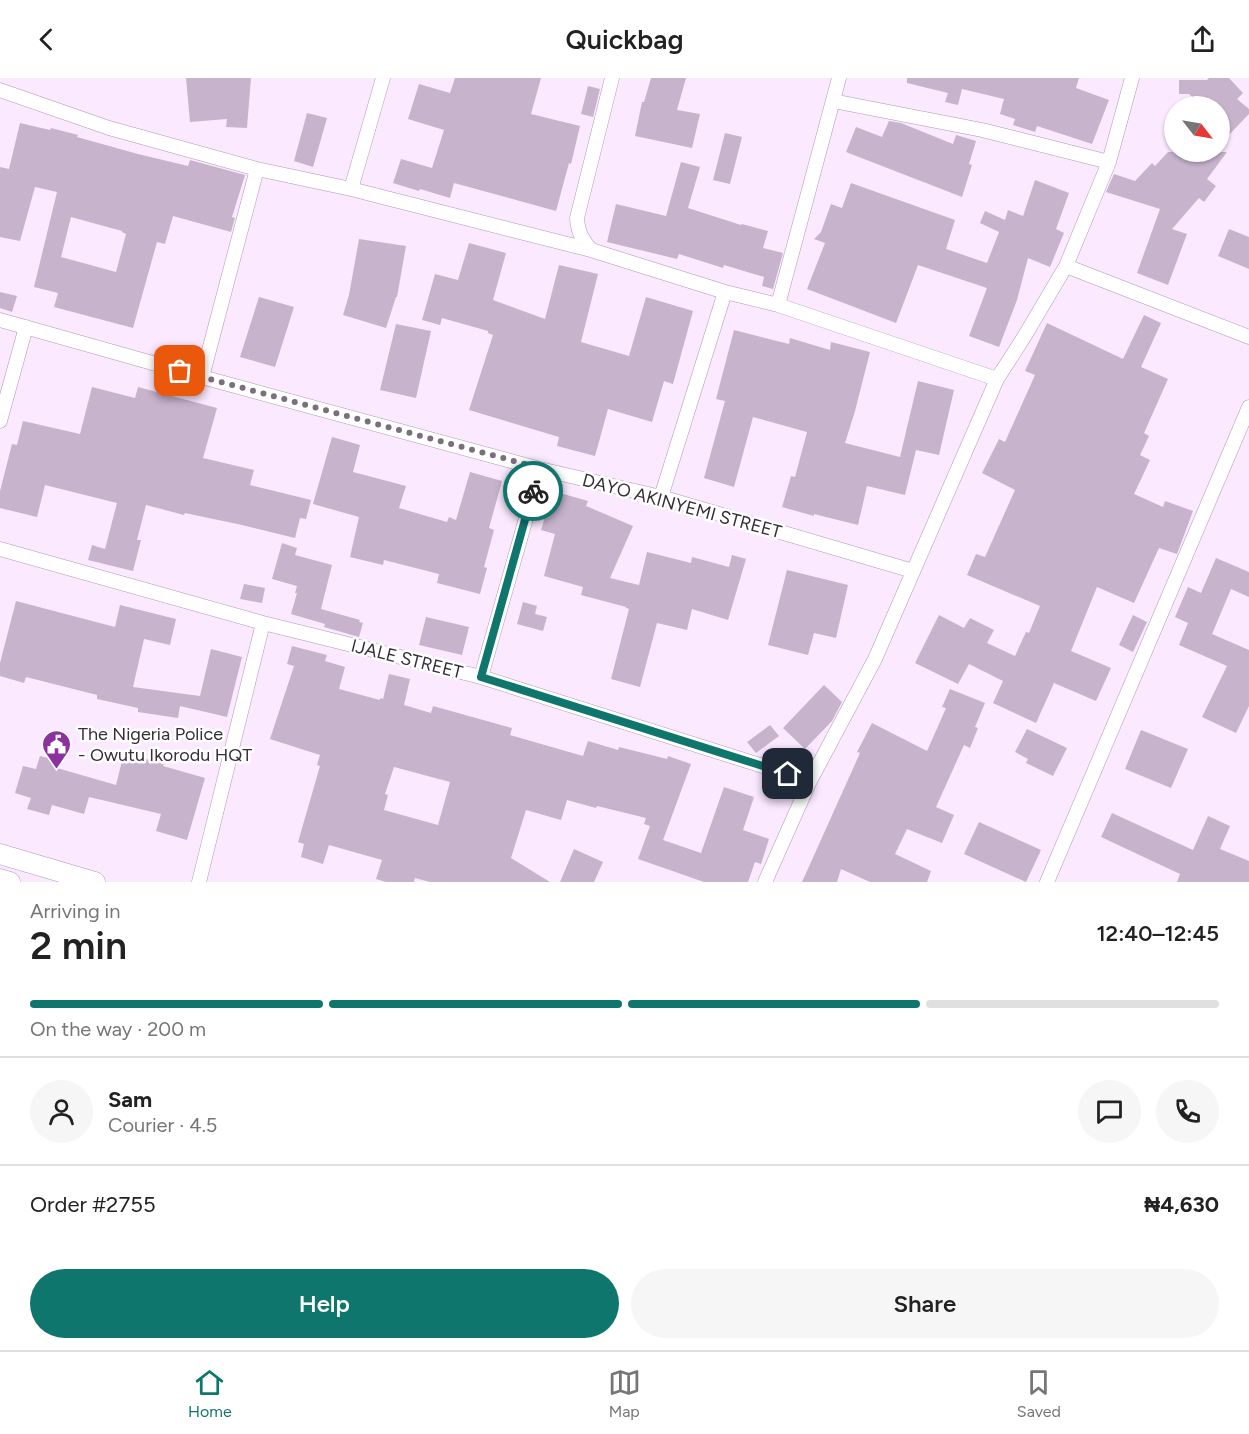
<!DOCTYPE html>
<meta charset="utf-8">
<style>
:root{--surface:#fff;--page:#f6f6f6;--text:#222;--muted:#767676;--line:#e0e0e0;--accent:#0f766e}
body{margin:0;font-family:Figtree,sans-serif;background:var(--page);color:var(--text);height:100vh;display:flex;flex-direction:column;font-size:22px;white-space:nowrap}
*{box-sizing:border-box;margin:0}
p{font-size:20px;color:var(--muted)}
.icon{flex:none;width:33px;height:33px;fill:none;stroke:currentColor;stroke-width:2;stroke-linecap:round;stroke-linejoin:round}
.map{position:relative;height:804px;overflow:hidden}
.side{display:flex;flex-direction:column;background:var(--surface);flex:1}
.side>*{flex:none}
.needle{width:39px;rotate:121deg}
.tools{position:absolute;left:1164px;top:18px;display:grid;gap:12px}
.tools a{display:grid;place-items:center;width:66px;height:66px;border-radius:50%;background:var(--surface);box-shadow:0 2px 4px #0004;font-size:30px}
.pin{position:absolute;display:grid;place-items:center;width:51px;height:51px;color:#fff;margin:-26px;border-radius:12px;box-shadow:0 3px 9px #0006}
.courier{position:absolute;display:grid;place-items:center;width:60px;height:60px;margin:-30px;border:4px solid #0f766e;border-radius:50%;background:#fff;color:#222;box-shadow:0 2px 8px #0007}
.overview em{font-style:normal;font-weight:600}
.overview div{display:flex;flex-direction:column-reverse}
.overview{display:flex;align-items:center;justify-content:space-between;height:102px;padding:0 30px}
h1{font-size:39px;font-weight:600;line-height:45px}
.bar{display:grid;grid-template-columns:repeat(4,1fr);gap:9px 6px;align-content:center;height:72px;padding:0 30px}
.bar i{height:8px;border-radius:4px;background:var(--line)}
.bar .on{background:var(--accent)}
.bar p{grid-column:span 4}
.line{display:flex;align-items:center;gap:15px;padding:0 30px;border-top:2px solid var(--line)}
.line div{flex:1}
.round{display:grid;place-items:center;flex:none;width:63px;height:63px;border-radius:32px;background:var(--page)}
.cta{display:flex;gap:12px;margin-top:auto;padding:12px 30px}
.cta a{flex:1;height:69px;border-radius:36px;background:var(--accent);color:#fff;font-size:24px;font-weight:600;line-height:69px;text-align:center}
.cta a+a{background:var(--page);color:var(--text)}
header{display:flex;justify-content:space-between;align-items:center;height:78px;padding:0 30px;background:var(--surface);font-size:27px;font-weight:600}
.tabs{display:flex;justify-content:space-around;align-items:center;height:84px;border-top:2px solid var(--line);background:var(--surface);font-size:16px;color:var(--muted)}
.tabs a{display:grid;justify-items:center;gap:3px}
.tabs .on{color:var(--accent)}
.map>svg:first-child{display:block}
</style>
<header><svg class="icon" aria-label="back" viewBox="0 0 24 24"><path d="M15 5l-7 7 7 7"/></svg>Quickbag<svg class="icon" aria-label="share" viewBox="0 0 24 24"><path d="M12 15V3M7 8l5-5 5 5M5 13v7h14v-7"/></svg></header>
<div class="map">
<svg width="1249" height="804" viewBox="0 0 1249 804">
<rect width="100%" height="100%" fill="#fbe9ff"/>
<path fill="#c8b3cd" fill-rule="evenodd" d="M186 0H251L247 50 226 49 227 41 190 44Z
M455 0H541L531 36 580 48 571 86 569 85 556 133 454 105 450 120 420 111 419 113 393 105 401 81 432 90 444 52 408 41 419 6 450 15Z
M651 0H686L677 32 700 36 692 70 635 58 642 24H644Z
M907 0H1079L1076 10 1109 22 1092 66 1037 48 1035 54 1013 47 1015 41 1000 36 1004 21 962 11 958 27 945 24 948 15 907 5Z
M1209 0H1229L1243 15 1237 21 1249 31V36L1220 66V28H1202L1189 16H1179V2H1207Z
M588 8 600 11 593 39 581 36Z
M307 35 327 40 313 89 294 83Z
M889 43 901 45 953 66 956 57 976 63 969 86 972 87 962 119 846 74 856 49 882 59Z
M20 45 50 52 51 50 78 57 77 59 138 76 188 88 190 82 245 97 232 139 235 140 231 154 173 138 165 166 157 164 133 250 54 229 58 215 34 209 57 114 35 109 20 163 0 159V89L9 91ZM71 139 122 153V154L126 156 116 194 61 179Z
M725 55 742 59 730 106 713 102Z
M1168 74H1227L1207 101 1216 108 1204 124 1199 120 1172 151 1187 156 1168 207 1137 195 1160 131 1106 114 1114 96 1135 103 1152 85 1155 88Z
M681 84 700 89 688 130 741 147 742 146 768 153 763 170 783 175 773 211 762 208 764 199 724 187 723 190 679 176 677 181 607 164 616 126 666 138Z
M1035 102 1069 115 1056 151 1064 155 1050 189 1028 180 1017 222 999 269 969 258 987 210 918 187 896 245 807 211 825 165 814 161 821 154 831 126 842 130 851 105 955 142 946 171 987 185 999 154 980 145 985 133 1005 142 1008 132 1023 138Z
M1229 151 1249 159V191L1218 178Z
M359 161 406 168 397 219H396L386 250 343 237 349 217Z
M469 165 506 175 493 222 545 241 559 187 598 196 581 264 629 278 646 219 693 233 673 306 664 303 652 344 608 331 595 378 557 368 559 359 469 332 493 257 488 255V253L442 240 440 247 422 242 435 196 458 202Z
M0 214 17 218 12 234 0 230Z
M259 219 294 229 275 289 240 279Z
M1144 237 1161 245 1141 289 1168 301 1144 355 1149 358 1140 377 1150 382 1134 416 1163 429 1165 423 1193 433 1177 476 1159 470 1134 525 1097 509 1071 573 1111 590 1096 623 1054 605 1036 645 993 625 1003 603 969 586 958 606 915 585 939 537 964 550 970 540 994 552 987 565 1015 578 1026 554 1029 555 1040 528 967 497 976 476 985 479 1015 412 982 395 999 361 1005 364 1035 297 1025 293 1047 245 1123 281Z
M396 246 431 253 416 320 380 312Z
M734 252 789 266 790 260 830 272 831 264 870 274 855 333 845 365 900 379 918 303 954 312 939 377 916 372 905 417 867 408 858 447 814 436V438L782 429 791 398 795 399 807 354 753 339 734 409 704 400 725 323 716 321Z
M92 309 135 320 138 309 217 330 203 380 254 392 250 407 311 422 306 441 300 440 295 460 242 447 185 435 184 437 146 427 137 462H141L133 493 88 482 92 467 105 471 117 425 45 407 37 439 0 430V413L12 366 17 367 23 343 80 356Z
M332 359 360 367 353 394 406 408 399 430 447 444 449 439 456 442 470 394 502 403 489 450 494 452 484 489 487 490 480 516 437 505 439 496 384 482 383 487 350 479 359 439 313 426Z
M553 413 588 423 586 428 633 448 610 500 639 507 647 474 691 485 692 479 729 489 732 477 746 481 728 542 692 531 687 552 657 545 640 609 611 601 629 531 626 530V529L581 517 583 509 544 498 555 456 541 452Z
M282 465 297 470 295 477 332 487 321 531 360 542 359 544 363 545 359 559 324 549 325 546 291 536 297 515H295L297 508 272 501Z
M1216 480 1249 494V519L1231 511 1212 556 1249 572V628L1236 655 1202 639 1227 588 1179 567 1188 545 1175 539 1188 509 1201 515Z
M787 492 848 507 836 560 814 555 808 577 768 567Z
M244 506 265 510 262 525 240 521Z
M16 523 115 549 120 527 176 541 170 567 144 561 133 609 200 618 211 571 242 579 227 639 180 628 178 640 138 634V630L97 621V617L26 599 24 605 0 598V585Z
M523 524 537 528 535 536 547 539 543 553 517 546Z
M1133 537 1147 544 1133 574 1119 567Z
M426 539 469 549 462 577 419 567Z
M292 568 327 577 325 583 345 589 339 611 380 622V620L383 621 389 596 410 601 404 627 431 635 433 628 512 650 510 657 583 678 588 663 618 672 619 669 667 681 668 678 691 686 663 762 701 775 724 709 754 719 743 752 769 761 761 786 755 784 748 804H704L638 781 650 748 644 746 646 740 597 728 596 730 567 722 561 742 526 732 511 780 550 804H430L415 800 414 804H386L376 801 382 782 329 767 323 786 301 779 304 766 298 764 320 688 317 687 320 677 270 661 294 588 287 586ZM394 689 450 704 438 747 384 732 388 717 385 716Z
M824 607 842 624 832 643 805 671 783 650Z
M950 611 985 625 975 649 978 650 970 670 964 667 936 729 954 737 942 765 907 751 895 776 931 793 927 804H870L841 791 837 804H802L860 675 857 674 872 645 927 673 946 630 942 629Z
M770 647 779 658 756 675 747 664Z
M1027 651 1067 670 1053 698 1026 685 1028 681 1015 674Z
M1141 652 1188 671 1171 710 1125 691Z
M124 675 164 686 163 688 205 700 187 762 156 753 161 736 89 719 84 736 52 727 49 737 27 731 31 720 15 715 23 688 36 691 40 678 59 683 57 690 116 707Z
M1112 735 1193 772 1208 738 1230 748 1220 771 1249 783V804H1177L1180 796 1101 759Z
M979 744 1041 772 1026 804 964 776Z
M574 771 603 784 594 804H560Z"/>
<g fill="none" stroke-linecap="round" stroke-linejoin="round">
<defs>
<path id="street" d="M0 12 109 50 257 91 351 111 591 172 725 214 778 227 997 301
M833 23 982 52 1109 84
M351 111 383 0
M591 172C582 161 578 155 577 140L612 0
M1066 188 1249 259
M778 227 839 0
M0 242 202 299 540 391 661 419 913 493
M202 299 257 91
M0 343 26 249
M661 419 725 214
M0 471 263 545 481 599 810 703
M481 599 540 391
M199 804 263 545
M765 804 810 703 875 581 997 301 1024 259 1066 188 1109 84 1132 0
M1047 804 1249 329"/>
<path id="secondary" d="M0 776 95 804
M0 801 10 804"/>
</defs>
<use href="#street" stroke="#ae99b2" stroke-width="15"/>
<use href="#secondary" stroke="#ae99b2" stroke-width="21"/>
<use href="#street" stroke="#fff" stroke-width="14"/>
<use href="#secondary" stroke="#fff" stroke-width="20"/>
</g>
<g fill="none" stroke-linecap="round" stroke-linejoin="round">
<path stroke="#7b6f7e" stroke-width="6" stroke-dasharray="0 10.8" d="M180 293 540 390 533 413"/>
<path stroke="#0f766e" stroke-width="8" d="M533 413 481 599 788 696"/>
</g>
<defs>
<symbol id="civic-pin" viewBox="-11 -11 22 30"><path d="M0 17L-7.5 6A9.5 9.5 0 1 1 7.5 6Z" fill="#8b329e" stroke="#fff"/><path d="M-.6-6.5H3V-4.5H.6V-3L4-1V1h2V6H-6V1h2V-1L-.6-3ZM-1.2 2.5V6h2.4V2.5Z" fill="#fff"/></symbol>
</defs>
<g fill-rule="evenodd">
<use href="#civic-pin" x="40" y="650" width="33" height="45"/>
</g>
<g text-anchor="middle" stroke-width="5" stroke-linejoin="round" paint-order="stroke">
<g font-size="18" fill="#362e38" stroke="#fff">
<text transform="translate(682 428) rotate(15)" y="6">DAYO AKINYEMI STREET</text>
<text transform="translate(407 581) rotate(14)" y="6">IJALE STREET</text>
</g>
<g font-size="18" fill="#362e38" stroke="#fff" text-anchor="start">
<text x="78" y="662">The Nigeria Police<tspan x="78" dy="21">- Owutu Ikorodu HQT</tspan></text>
</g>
</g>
</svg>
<div class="tools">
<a><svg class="needle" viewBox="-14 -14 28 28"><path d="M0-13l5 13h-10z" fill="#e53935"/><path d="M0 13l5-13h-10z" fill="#767676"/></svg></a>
</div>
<div class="pin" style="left:180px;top:293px;background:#ea580c"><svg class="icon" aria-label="bag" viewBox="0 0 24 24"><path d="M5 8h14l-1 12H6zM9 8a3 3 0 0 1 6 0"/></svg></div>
<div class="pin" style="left:788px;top:696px;background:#1f2937"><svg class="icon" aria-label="home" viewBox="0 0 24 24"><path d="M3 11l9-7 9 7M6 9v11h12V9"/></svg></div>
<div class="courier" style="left:533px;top:413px"><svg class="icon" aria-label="bike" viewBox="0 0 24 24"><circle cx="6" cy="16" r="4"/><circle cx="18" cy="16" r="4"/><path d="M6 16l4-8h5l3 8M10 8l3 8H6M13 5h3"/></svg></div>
</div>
<section class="side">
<div class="overview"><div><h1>2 min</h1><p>Arriving in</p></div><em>12:40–12:45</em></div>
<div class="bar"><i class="on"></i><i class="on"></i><i class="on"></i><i></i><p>On the way · 200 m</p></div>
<div class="line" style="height:108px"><a class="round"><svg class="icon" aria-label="person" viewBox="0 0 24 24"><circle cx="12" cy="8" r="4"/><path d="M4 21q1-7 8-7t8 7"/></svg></a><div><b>Sam</b><p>Courier · 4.5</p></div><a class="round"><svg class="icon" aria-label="chat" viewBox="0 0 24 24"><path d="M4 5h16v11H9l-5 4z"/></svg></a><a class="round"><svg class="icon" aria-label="phone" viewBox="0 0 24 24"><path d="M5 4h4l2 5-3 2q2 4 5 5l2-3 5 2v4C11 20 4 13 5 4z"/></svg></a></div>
<div class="line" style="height:78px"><div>Order #2755</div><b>₦4,630</b></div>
<div class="cta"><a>Help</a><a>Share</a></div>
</section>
<nav class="tabs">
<a class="on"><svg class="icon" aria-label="home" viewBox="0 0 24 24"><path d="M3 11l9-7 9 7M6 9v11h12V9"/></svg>Home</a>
<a><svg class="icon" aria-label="map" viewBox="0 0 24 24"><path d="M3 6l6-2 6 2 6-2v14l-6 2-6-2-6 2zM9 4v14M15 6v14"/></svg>Map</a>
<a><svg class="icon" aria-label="saved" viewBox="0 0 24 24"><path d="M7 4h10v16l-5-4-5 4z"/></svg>Saved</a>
</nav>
